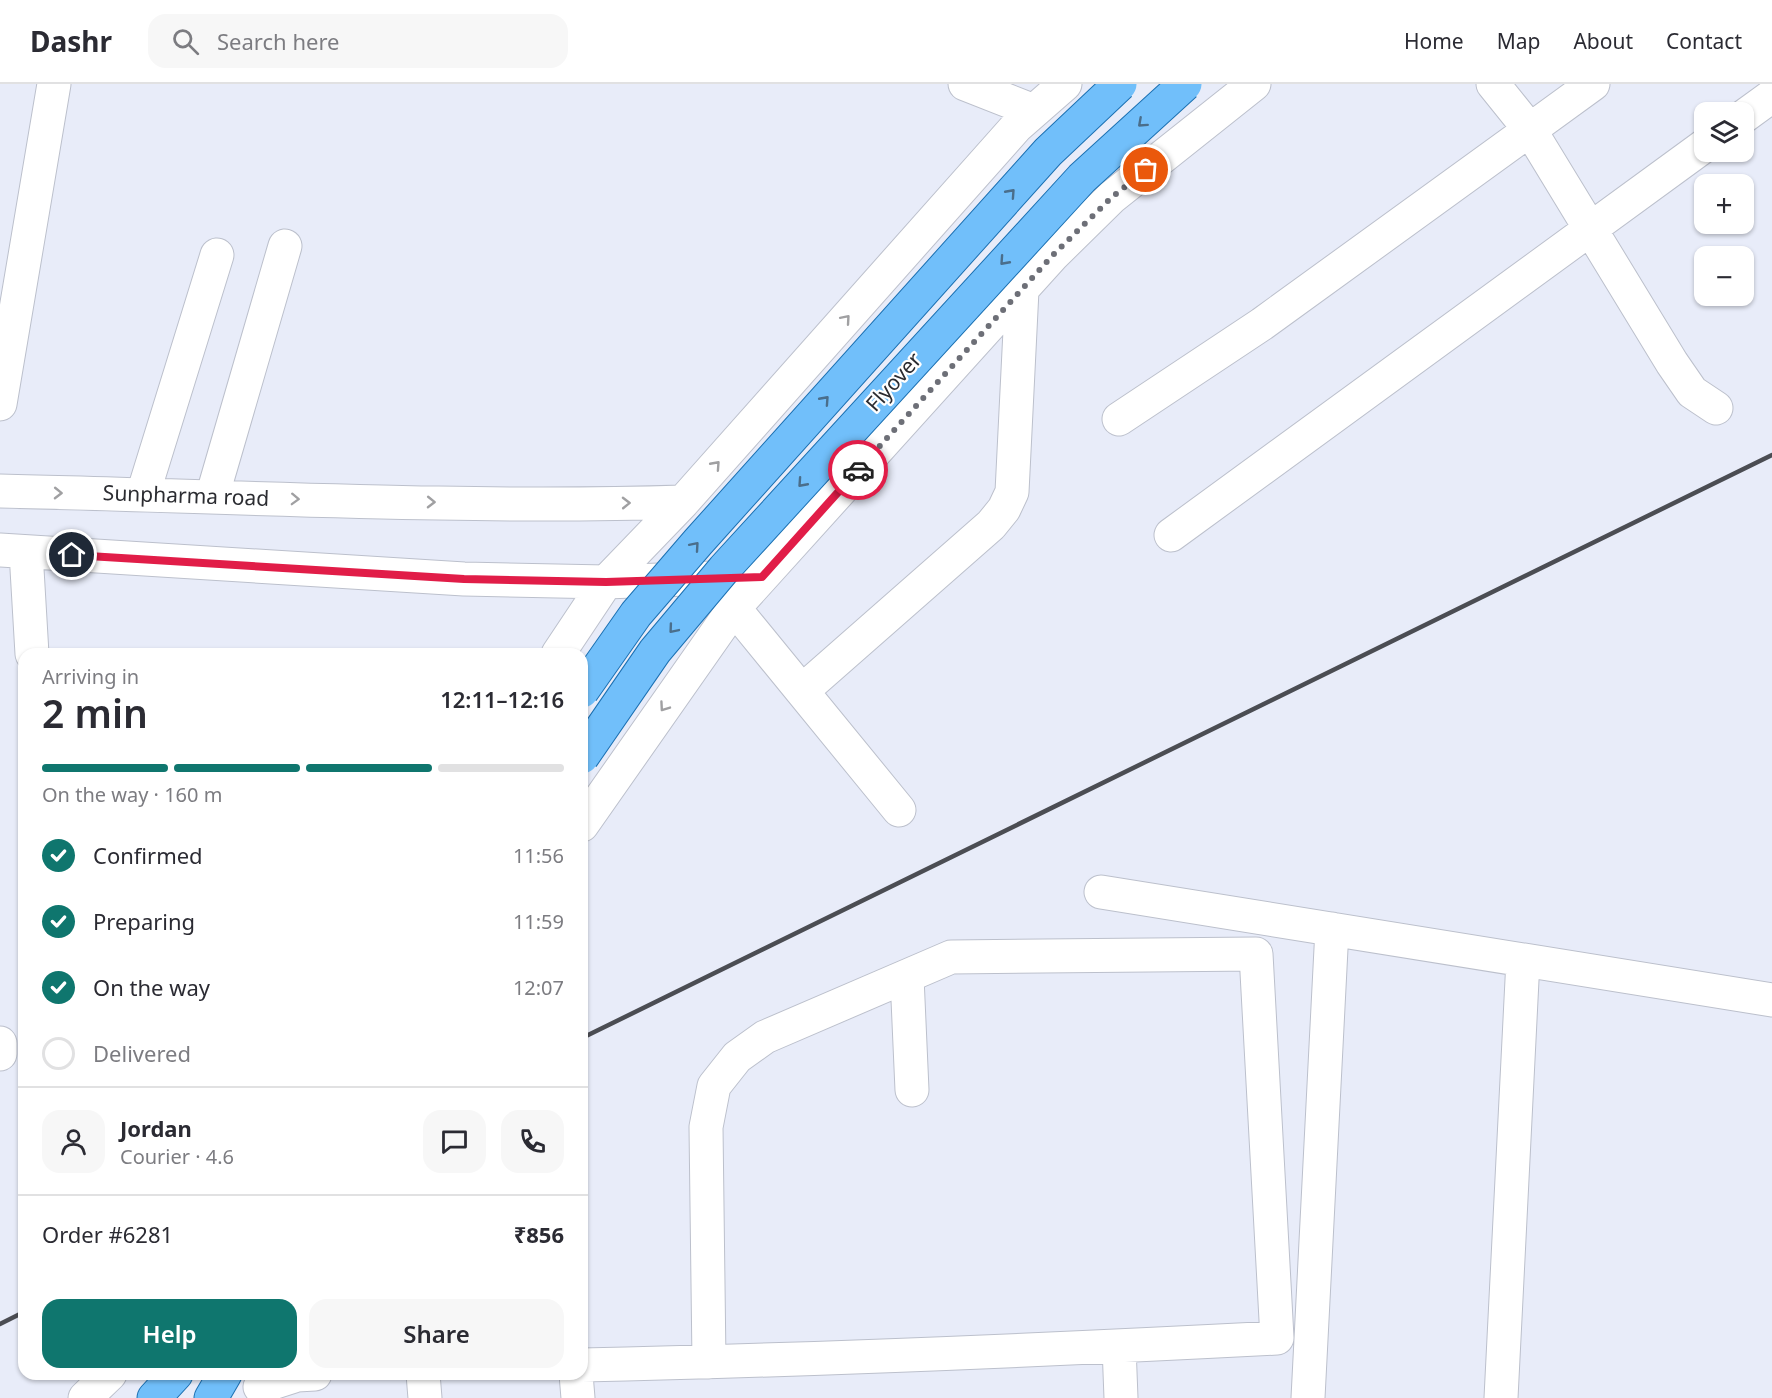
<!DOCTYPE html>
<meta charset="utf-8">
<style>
:root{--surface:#fff;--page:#f7f7f7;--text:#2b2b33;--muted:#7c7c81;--line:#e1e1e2;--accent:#0f766e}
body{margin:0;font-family:"Noto Sans",sans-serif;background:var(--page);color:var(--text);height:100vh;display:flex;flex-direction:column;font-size:22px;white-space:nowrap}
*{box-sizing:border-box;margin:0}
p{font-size:20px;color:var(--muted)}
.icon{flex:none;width:33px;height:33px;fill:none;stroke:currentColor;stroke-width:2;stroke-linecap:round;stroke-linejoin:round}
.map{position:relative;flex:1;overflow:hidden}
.drawer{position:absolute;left:18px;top:564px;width:570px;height:732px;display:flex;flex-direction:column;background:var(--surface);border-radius:18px;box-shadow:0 2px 4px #0004}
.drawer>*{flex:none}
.fabs{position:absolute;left:1694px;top:18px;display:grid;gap:12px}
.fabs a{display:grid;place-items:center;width:60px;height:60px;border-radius:12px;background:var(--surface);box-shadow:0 2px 4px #0004;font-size:30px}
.pin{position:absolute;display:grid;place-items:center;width:51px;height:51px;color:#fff;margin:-26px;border:3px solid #fff;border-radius:50%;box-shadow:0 2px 6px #0007}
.courier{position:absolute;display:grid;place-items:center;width:60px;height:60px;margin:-30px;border:4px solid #e11d48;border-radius:50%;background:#fff;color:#222;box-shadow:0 2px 8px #0007}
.head em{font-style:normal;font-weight:600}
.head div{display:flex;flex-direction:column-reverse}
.head{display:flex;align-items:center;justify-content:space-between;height:102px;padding:0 24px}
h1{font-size:39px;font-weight:600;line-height:45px}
.bar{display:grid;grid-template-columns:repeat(4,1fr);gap:9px 6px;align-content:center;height:72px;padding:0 24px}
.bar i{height:8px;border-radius:4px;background:var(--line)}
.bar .active{background:var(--accent)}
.bar p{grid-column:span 4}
.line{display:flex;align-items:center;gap:15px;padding:0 24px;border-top:2px solid var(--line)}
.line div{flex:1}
.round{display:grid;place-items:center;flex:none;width:63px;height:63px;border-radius:18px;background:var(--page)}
ol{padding:0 24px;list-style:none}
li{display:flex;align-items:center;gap:18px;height:66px}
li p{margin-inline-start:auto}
li .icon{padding:6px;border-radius:50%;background:var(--accent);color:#fff;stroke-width:4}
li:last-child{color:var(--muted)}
li i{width:33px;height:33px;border:3px solid var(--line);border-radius:50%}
.cta{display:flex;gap:12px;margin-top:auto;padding:12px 24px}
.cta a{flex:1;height:69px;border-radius:18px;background:var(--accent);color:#fff;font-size:24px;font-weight:600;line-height:69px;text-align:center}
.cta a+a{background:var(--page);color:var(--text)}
header{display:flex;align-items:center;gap:36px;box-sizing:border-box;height:84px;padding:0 30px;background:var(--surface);border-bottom:2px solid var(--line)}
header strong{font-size:28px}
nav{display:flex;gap:33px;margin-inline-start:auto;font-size:21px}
.search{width:420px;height:54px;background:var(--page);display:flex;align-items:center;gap:15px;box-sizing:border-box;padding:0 21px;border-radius:18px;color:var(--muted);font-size:22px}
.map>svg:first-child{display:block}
</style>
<header>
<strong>Dashr</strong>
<div class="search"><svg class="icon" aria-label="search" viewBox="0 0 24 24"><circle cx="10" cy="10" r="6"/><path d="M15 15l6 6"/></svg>Search here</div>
<nav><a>Home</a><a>Map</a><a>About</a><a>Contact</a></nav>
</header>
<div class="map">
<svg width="1772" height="1314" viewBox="0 0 1772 1314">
<rect width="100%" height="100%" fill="#e8ecf9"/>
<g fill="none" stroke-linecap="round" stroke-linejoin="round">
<defs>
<path id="minor" d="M965 0 1034 27
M1493 0 1530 46 1672 279 1692 308 1716 324
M1743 33 1772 12
M0 320 54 0
M1119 335 1262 240 1593 0
M0 407C227 412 455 425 683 418
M143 410 217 171
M212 413 285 162
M1171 451 1704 62
M0 466 464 495 606 498 739 493
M26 468 32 570
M734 524 899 726
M558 570 606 498 683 418 1017 42 1065 0
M802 607 991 441 1004 425 1012 408 1022 206
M582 741 734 524 1053 171 1112 113 1254 0
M1101 808 1772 916
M907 893 912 1006
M0 959V970
M1119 1262 1121 1314
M582 1281C814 1276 1046 1266 1277 1254L1256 870 951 873 765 953 737 973 714 1002 706 1043 709 1278
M423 1290 425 1314
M576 1290 578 1314
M260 1303 297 1291 315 1290
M85 1314 110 1290
M1308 1314 1332 845
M1501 1314 1523 876"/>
<path id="major" d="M154 1314 176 1290
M211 1314 225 1290"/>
</defs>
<use href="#minor" stroke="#bcc0cc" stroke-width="35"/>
<use href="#major" stroke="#1b70b2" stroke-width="35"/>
<use href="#minor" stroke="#fff" stroke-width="33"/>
<use href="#major" stroke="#71bffa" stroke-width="33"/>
<path stroke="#4b4d53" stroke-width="4.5" d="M582 954 1772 371
M0 1240 24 1228"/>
<defs>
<path id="major-bridge" d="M582 607 636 530 698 458 1048 68 1120 0
M582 673 655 567 724 485 1082 94 1185 0"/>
</defs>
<use href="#major-bridge" stroke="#1b70b2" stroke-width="35" stroke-linecap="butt"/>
<use href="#major-bridge" stroke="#71bffa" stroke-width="33"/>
</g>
<defs><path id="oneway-chevron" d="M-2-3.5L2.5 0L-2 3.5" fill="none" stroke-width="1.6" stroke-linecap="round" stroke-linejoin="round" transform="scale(1.5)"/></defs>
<g stroke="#4a6e8b">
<use href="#oneway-chevron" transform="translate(1142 39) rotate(138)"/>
<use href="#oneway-chevron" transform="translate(1011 109) rotate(-48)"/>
<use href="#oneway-chevron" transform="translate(1004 177) rotate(132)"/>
<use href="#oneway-chevron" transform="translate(825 316) rotate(-48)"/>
<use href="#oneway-chevron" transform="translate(802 399) rotate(132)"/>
<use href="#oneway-chevron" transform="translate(695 462) rotate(-49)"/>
<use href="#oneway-chevron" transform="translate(673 545) rotate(130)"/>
</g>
<g stroke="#a0a0a2">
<use href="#oneway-chevron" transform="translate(846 235) rotate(-49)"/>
<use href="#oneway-chevron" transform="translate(716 381) rotate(-48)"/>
<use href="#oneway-chevron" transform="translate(58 409) rotate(1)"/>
<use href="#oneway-chevron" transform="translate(295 415) rotate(2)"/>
<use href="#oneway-chevron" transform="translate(431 418) rotate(1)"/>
<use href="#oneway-chevron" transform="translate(626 419) rotate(-1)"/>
<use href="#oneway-chevron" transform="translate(664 623) rotate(125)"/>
</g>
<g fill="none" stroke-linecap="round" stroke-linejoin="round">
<path stroke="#6d6f77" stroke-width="6" stroke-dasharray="0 10.8" d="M858 386 1053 171 1112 113 1146 86"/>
<path stroke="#e11d48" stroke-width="8" d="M72 471 464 495 606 498 762 493 858 386"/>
</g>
<g text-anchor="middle" stroke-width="4.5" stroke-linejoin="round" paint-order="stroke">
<g font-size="21" fill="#2b2c31" stroke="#fff">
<text transform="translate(894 298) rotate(-48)" y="7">Flyover</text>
<text transform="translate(186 412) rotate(2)" y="7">Sunpharma road</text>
</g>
</g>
</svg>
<div class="fabs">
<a><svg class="icon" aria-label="layers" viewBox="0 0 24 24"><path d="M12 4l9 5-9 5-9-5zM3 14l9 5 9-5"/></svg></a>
<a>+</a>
<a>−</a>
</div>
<div class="pin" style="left:1146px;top:86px;background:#ea580c"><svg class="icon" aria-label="bag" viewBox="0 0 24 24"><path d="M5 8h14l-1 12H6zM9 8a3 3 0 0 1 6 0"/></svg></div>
<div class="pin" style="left:72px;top:471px;background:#1f2937"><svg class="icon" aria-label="home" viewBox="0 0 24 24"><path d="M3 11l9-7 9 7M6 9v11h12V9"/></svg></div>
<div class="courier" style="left:858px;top:386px"><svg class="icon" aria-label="car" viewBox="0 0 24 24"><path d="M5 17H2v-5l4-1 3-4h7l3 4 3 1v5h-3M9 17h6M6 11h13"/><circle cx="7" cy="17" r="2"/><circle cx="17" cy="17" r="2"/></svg></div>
<section class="drawer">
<div class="head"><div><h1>2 min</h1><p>Arriving in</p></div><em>12:11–12:16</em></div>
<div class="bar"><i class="active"></i><i class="active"></i><i class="active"></i><i></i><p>On the way · 160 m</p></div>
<ol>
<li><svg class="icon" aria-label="check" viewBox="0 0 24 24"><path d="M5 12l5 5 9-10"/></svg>Confirmed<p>11:56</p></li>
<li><svg class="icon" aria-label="check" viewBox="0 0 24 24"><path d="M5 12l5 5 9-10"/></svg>Preparing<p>11:59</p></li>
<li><svg class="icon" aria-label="check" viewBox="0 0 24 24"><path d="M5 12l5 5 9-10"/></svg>On the way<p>12:07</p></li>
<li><i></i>Delivered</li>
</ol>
<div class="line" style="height:108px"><a class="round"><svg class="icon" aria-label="person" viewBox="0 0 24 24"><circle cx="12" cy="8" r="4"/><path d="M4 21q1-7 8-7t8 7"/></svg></a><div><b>Jordan</b><p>Courier · 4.6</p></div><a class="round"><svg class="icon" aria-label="chat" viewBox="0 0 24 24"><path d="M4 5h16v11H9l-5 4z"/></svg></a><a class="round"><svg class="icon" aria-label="phone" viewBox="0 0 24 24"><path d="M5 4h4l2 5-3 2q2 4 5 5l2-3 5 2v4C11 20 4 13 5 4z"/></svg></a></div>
<div class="line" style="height:78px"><div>Order #6281</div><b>₹856</b></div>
<div class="cta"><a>Help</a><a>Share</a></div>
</section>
</div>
